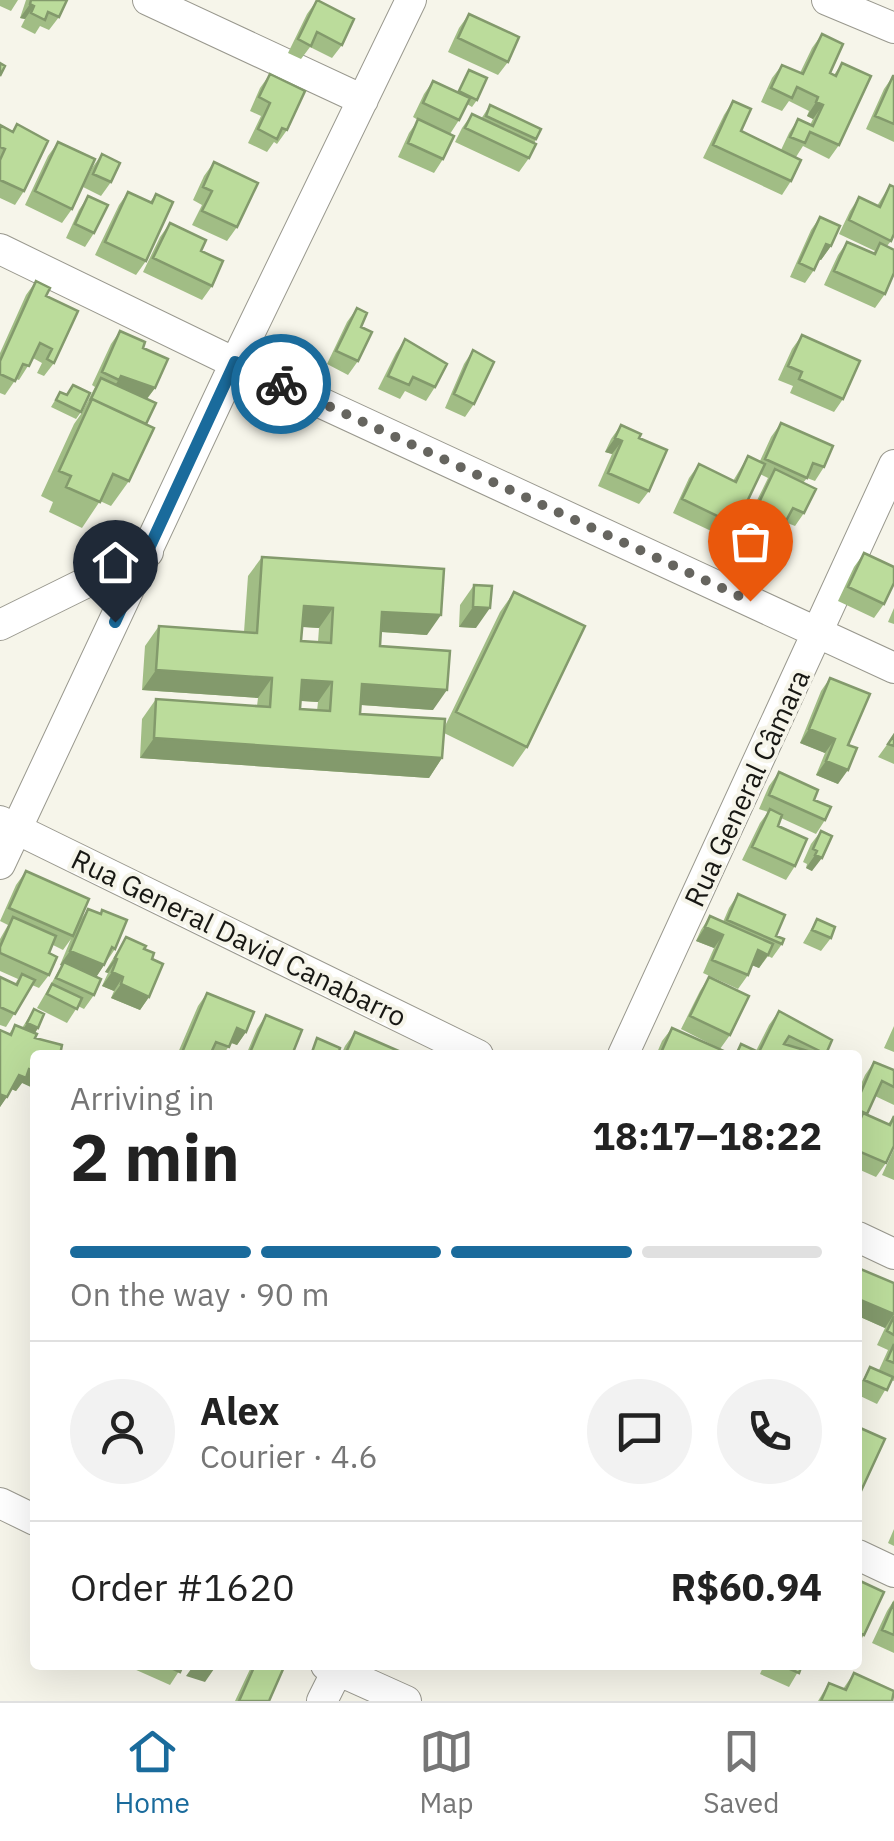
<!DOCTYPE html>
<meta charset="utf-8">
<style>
:root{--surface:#fff;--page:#f2f2f2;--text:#222;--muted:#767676;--line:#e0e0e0;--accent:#1a6b9c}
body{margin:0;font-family:"IBM Plex Sans",sans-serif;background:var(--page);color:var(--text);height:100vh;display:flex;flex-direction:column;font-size:38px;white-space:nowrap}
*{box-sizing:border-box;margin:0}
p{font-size:32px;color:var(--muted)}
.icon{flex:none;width:55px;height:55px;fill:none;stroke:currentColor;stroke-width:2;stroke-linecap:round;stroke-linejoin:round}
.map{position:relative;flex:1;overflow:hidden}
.drawer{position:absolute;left:30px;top:1050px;width:832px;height:620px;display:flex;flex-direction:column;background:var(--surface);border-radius:10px;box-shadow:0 10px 40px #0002}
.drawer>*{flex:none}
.pin{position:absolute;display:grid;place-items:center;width:85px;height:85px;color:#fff;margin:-102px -42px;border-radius:50% 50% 50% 0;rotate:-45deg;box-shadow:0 0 10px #0007}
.pin .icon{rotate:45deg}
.courier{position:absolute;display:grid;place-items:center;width:100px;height:100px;margin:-50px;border:8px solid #1a6b9c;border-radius:50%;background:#fff;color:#222;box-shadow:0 2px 12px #0007}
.headline em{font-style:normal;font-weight:700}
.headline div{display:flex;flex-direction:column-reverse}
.headline{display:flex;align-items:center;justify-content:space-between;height:170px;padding:0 40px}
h1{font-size:65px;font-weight:700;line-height:75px}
.bar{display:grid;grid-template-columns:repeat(4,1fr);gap:15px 10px;align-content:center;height:120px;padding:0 40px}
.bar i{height:12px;border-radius:8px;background:var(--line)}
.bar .selected{background:var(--accent)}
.bar p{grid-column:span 4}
.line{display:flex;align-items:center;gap:25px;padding:0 40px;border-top:2px solid var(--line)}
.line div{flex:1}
.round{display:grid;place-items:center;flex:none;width:105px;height:105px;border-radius:52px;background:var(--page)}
.tab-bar{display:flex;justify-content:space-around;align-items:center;height:140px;border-top:2px solid var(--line);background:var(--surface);font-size:28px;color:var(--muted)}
.tab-bar a{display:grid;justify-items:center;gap:5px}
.tab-bar .selected{color:var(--accent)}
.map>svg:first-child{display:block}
</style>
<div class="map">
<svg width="894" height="1701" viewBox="0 0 894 1701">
<rect width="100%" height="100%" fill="#f6f5ea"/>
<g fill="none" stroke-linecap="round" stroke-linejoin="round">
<defs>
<path id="minor" d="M148 0 363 100
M827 0 894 28
M0 249 235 363 894 668
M0 625 148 552
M0 821 478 1055
M0 864 235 363 411 0
M623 1055 894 465
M858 1237 894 1254
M0 1503 35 1520
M858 1555 894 1572
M326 1665 406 1701
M322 1701 340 1665"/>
</defs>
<use href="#minor" stroke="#99988e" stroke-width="32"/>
<use href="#minor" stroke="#fff" stroke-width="30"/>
</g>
<path fill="#a1bd85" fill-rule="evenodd" d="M0 0H18L11 11 0 6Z
M26 0H67L59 17 49 30 40 26 35 34 21 27 25 19 20 18Z
M317 0 342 45 332 58 310 47 301 59 288 53 307 14Z
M469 14 508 62 498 75 448 52 459 28Z
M822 34 830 73 834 75 842 63 839 145 829 159 803 146 796 157 791 181 782 195 703 158 724 115 733 101 741 131 781 150 789 133 798 119 810 125 813 119 807 116 809 111 789 101 782 111 761 102 772 78 782 65 800 73 812 48Z
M469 70 477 100 472 107 467 104 459 120 450 134 443 159 434 173 398 157 409 133 418 120 413 117 424 94 433 81 458 92Z
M270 74 287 130 277 144 274 142 267 152 248 143 261 116 250 111 260 88Z
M893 76H894V142L866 129 884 89Z
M490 105 536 139 529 158 519 172 455 142 462 128 472 114 481 119Z
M17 124 24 191 15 205 0 198V125L12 131Z
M58 142 72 209 62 223 25 205 48 156Z
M102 154 111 182 101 196 83 187 92 168Z
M214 162 237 227 227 241 192 225 202 205 193 200 204 176Z
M890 185 891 241 887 246 885 294 875 308 824 285 838 255 847 242 873 253 875 251 839 234 850 211 859 197 877 206Z
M128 192 150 202 156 194 146 261 136 275 95 255 119 205Z
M88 196 94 233 85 247 66 238 79 210Z
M820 217 831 246 821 260 819 259 814 270 805 283 790 277 811 230Z
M170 223 201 251 212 286 202 300 143 272 160 237Z
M36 281 46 296 54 363 44 376 37 373 42 363 33 358 19 380 16 379 5 395 0 393V353L26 295Z
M357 308 361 327 358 361 348 375 327 364 347 322Z
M120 331 143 348 155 388 147 399 146 424 129 481 111 506 100 501 82 528 49 512 53 502 41 496 74 424 81 414 95 387 92 385 111 344Z
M802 335 843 399 834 412 790 393 793 386 778 380 792 349Z
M405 339 435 387 426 401 405 391 400 399 378 389 396 353Z
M473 350 474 404 465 417 445 408 464 364Z
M73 385 81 412 76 419 51 407 60 392 66 395Z
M781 423 824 467 815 481 807 478 803 483 804 513 795 526 785 522 765 557 736 543 768 478 760 474 736 525 726 538 673 513 689 478 699 464 733 481 748 456 760 461 771 437Z
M621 425 639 438 649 491 639 504 598 486 612 454 605 452 611 439Z
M864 553 884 604 874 618 838 601 854 567Z
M262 557 427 635 381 632 380 646 433 710 361 705 360 714 445 726 500 612 514 592 527 747 513 767 444 733 442 758 429 778 140 758 142 719 156 699 257 706 258 698 142 690 145 646 159 626 244 632 248 576ZM302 627 319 628 318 642 301 641ZM301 701 318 702 317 711 300 709Z
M474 585 476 628 459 627 460 605Z
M894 608V624L888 622Z
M830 678 848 745 838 784 816 775 825 753 800 743 821 691Z
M894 735V764L878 757Z
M779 772 814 800 825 820 816 834 781 818 778 826 795 866 786 880 742 860 760 823 768 812 759 809 769 786Z
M821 831 812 871 806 868 807 864 803 862 811 844Z
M26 871 81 919 88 909 100 914 102 910 115 949 96 977 94 995 84 1009 78 1006 67 1023 37 1008 62 965H60L71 939 63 950 53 945 49 953V975L39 988 32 985 6 1027 0 1025V977L15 984 18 979 0 971V939L8 925 0 921 16 885Z
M738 894 782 944 772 958 768 956 759 968 752 965 748 975 738 989 703 973 714 948 696 941 701 930 710 916 723 922 729 908Z
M817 919 831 938 821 951 803 943Z
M126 937 144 949 152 959 149 997 140 1010 111 998 114 991 102 986 108 973 105 972Z
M709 977 730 1035 720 1049 681 1029 700 991Z
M207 993 246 1032 237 1045 231 1043 223 1055H177L198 1006Z
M34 1009 38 1028 35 1033 22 1083 16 1091 11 1089 0 1107V1030L9 1034 15 1025 22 1028Z
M779 1011 832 1040 825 1055H734L741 1044 756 1051 769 1025Z
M266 1015 292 1055H246L257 1029Z
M894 1026V1052L884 1048Z
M672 1028 722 1055H656L662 1041Z
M355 1032 400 1055H341L345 1046Z
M874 1062 894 1070V1105L875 1096 866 1114 888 1124 894 1116 886 1163 876 1177 858 1169V1091L865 1075Z
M894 1149V1180L882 1175Z
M858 1268 894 1283V1381L891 1380 877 1404 858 1395V1388L870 1367 879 1370 888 1350 877 1345 885 1328 858 1316Z
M894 1529V1546L888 1543Z
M858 1580 864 1635 858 1644Z
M894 1600V1653L872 1643 887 1611Z
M135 1665H183L170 1685 134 1669Z
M252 1665H279L269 1701H235Z
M764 1665H802L789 1687 760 1674Z
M854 1673 892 1701H818L829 1683 843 1689Z"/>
<path fill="#839a6c" d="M30 4 34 6 25 19 20 18Z
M816 102 823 105 813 119 807 116Z
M826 244 831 246 821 260 816 258Z
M121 376 155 388 145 401 112 390Z
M615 438 622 441 612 454 605 452Z
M304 606 333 608 319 628 290 626Z
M473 607 490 608 476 628 459 627Z
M382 612 441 615 427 635 368 631Z
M156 670 272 678 258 698 142 690Z
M302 680 332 682 318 702 288 700Z
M362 684 447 690 433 710 348 704Z
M809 729 835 739 825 753 800 743Z
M154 738 442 758 429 778 140 758Z
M826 761 848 770 838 784 816 775Z
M815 855 822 858 812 871 806 868Z
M705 927 723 935 714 948 696 941Z
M758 950 768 955 759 968 749 964Z
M70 951 104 965 95 979 60 965Z
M115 958 117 959 108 973 105 972Z
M112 972 123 977 114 991 102 986Z
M121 984 149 997 140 1010 111 998Z
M27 1023 38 1028 29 1042 18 1037Z
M237 1028 246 1032 237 1045 227 1041Z
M29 1069 35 1071V1089L22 1083 16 1091 9 1088 19 1075Z
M2 1095 7 1097 0 1107V1098Z
M858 1299 894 1314 885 1328 858 1316Z
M194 1665H204L214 1669 205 1682 186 1676Z"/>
<path fill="#bbdc9b" stroke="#839a6c" stroke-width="2.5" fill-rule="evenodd" d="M31 0H67L59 17 48 12 45 20 31 13 34 6 30 4Z
M317 0 354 19 342 45 317 32 311 46 298 39Z
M469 14 519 37 508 62 458 38Z
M822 34 843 44 830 73 836 76 842 63 871 76 839 145 810 132 805 143 790 137 798 119 813 126 823 105 816 102 818 97 797 87 792 98 771 88 782 65 803 74Z
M0 63 5 66 0 76Z
M469 70 487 78 477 100 459 91Z
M270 74 305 91 287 130 282 128 277 139 258 129 270 103 259 97Z
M893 76H894V124L875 116Z
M433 81 470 98 459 120 423 103Z
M733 101 751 109 741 131 801 160 791 181 713 145Z
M490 105 541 129 536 139 486 116Z
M472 114 536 144 529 158 465 128Z
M418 119 454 136 443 159 408 143Z
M17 124 48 141 24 191 0 180V160L5 149 0 147V125L13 132Z
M58 142 95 159 72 209 35 191Z
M102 154 120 163 111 182 93 174Z
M214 162 258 183 237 227 202 211 212 191 203 187Z
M890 185 894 187V234L891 241 849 220 859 197 880 207Z
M128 192 152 203 156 194 173 202 146 261 105 242Z
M88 196 108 205 94 233 75 224Z
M820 217 840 226 831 246 826 244 814 270 799 263Z
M170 223 206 240 201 251 223 261 212 286 153 258Z
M847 242 875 254 880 243 894 250V273L885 294 834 271Z
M36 281 50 288 46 296 78 311 54 363 47 359 52 349 40 343 29 366 23 364 15 381 0 374V361Z
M357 308 367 313 361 327 372 332 358 361 336 351Z
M120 331 145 342 143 348 168 359 155 388 121 376 119 380 102 372Z
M802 335 860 361 843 399 799 379 802 372 788 366Z
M405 339 447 364 435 387 413 377 409 385 388 376Z
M473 350 494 362 474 404 454 394Z
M101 378 156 403 146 424 92 399 90 401Z
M73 385 90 393 81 412 56 400 60 392 67 395Z
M92 399 154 428 129 481 113 474 100 502 66 487 71 476 59 471Z
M781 423 833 446 824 467 813 463 807 478 765 459Z
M621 425 641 434 639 438 667 450 649 491 608 473 622 441 615 438Z
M748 456 765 464 736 525 682 499 699 464 736 482Z
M775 469 816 489 804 513 793 508 774 543 746 530Z
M864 553 894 567V583L884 604 848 587Z
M262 557 444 569 441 615 382 612 380 646 450 651 447 690 362 684 360 714 445 719 442 758 154 738 156 699 270 707 272 678 156 670 159 626 257 633ZM304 606 333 608 331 643 301 641ZM302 680 332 682 330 711 300 709Z
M474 585 492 586 490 608 473 607Z
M514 592 585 626 527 747 456 712Z
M830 678 870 694 848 745 857 748 848 770 826 761 835 739 809 729Z
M894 735V746L888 744Z
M779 772 818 790 814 800 831 807 825 820 769 795Z
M770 809 782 815 778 826 807 839 795 866 752 847Z
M821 831 832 836 822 858 815 855 817 851 813 849Z
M26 871 89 899 73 936 9 908Z
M738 894 785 915 776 936 784 939 782 944 727 920Z
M88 909 101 914 102 910 127 920 115 949 112 947 104 965 70 951Z
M710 916 773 944 768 955 758 950 748 975 712 960 723 935 705 927Z
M13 917 56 936 49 953 57 957 49 975 0 953V947Z
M817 919 835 927 831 938 812 930Z
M126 937 146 946 144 949 154 953 152 959 163 964 149 997 121 984 123 977 112 972 117 959 115 958Z
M64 962 101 979 94 995 56 978Z
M22 974 35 980 15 1014 0 1007V977L17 985Z
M709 977 749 996 730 1035 690 1016Z
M52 984 82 998 77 1009 47 994Z
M207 993 254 1012 246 1032 237 1028 229 1047 216 1042 210 1055H181Z
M34 1009 44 1014 38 1028 27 1023Z
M779 1011 832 1040 826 1054 789 1036 784 1044 811 1052 809 1055H771L760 1050Z
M266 1015 302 1030 292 1055H249Z
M15 1025 37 1034 35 1038 62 1045 60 1055H35V1071L29 1069 26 1078 19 1075 7 1097 2 1095 0 1100V1030L11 1035Z
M672 1028 724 1051 722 1055H660Z
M355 1032 401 1052 400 1055H345Z
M317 1038 340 1048 338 1055H311Z
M741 1044 765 1055H736Z
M874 1062 894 1070V1087L882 1081 867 1114 858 1110V1099Z
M863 1113 890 1125 894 1116V1146L886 1163 858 1151V1125Z
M858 1268 894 1283V1314L858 1299Z
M894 1316V1335L887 1331Z
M894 1344V1363L887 1360Z
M870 1367 893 1377 887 1390 864 1380Z
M858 1427 885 1439 861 1491 858 1490Z
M858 1580 884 1592 864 1635 858 1632Z
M894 1602V1635L882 1630Z
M165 1665H183L180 1672Z
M255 1665H279L284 1667 269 1701H239Z
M781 1665H802L799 1673Z
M854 1673 894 1691 892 1701H821L829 1683 846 1690Z"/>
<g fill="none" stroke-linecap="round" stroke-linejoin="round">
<path stroke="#66655f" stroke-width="10" stroke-dasharray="0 18" d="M281 384 750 601"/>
<path stroke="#1a6b9c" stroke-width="12" d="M115 622 235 362 281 384"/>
</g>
<g text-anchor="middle" stroke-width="8" stroke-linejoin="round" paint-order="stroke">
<g font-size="28" fill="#181814" stroke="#f6f5ea">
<text transform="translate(747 788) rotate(-65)" y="10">Rua General Câmara</text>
<text transform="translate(239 938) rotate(26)" y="10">Rua General David Canabarro</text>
</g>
</g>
</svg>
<div class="pin" style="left:750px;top:601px;background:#ea580c"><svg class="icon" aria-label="bag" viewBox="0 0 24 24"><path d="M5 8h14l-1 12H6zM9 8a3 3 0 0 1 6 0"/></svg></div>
<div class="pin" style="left:115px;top:622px;background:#1f2937"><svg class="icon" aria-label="home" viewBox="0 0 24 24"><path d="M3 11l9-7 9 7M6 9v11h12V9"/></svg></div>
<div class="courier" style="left:281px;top:384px"><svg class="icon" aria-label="bike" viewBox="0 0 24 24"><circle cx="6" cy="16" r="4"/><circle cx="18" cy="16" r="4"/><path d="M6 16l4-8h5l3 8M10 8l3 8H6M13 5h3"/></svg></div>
<section class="drawer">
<div class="headline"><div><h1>2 min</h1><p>Arriving in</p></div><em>18:17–18:22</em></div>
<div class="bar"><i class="selected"></i><i class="selected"></i><i class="selected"></i><i></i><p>On the way · 90 m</p></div>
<div class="line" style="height:180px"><a class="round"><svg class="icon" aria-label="person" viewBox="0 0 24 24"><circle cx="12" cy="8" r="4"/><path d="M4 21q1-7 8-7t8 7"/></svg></a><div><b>Alex</b><p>Courier · 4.6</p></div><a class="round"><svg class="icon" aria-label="chat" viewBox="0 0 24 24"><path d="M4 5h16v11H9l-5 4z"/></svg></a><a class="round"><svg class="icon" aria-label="phone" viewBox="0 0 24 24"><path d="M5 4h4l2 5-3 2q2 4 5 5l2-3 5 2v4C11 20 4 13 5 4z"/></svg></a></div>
<div class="line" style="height:130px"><div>Order #1620</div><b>R$60.94</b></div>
</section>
</div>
<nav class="tab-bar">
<a class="selected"><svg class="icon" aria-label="home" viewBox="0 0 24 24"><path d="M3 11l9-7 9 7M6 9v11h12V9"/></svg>Home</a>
<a><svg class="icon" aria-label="map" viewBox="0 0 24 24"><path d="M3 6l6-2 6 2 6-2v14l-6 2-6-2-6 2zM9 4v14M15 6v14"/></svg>Map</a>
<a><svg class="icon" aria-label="saved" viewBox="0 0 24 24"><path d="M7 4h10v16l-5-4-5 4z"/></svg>Saved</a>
</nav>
